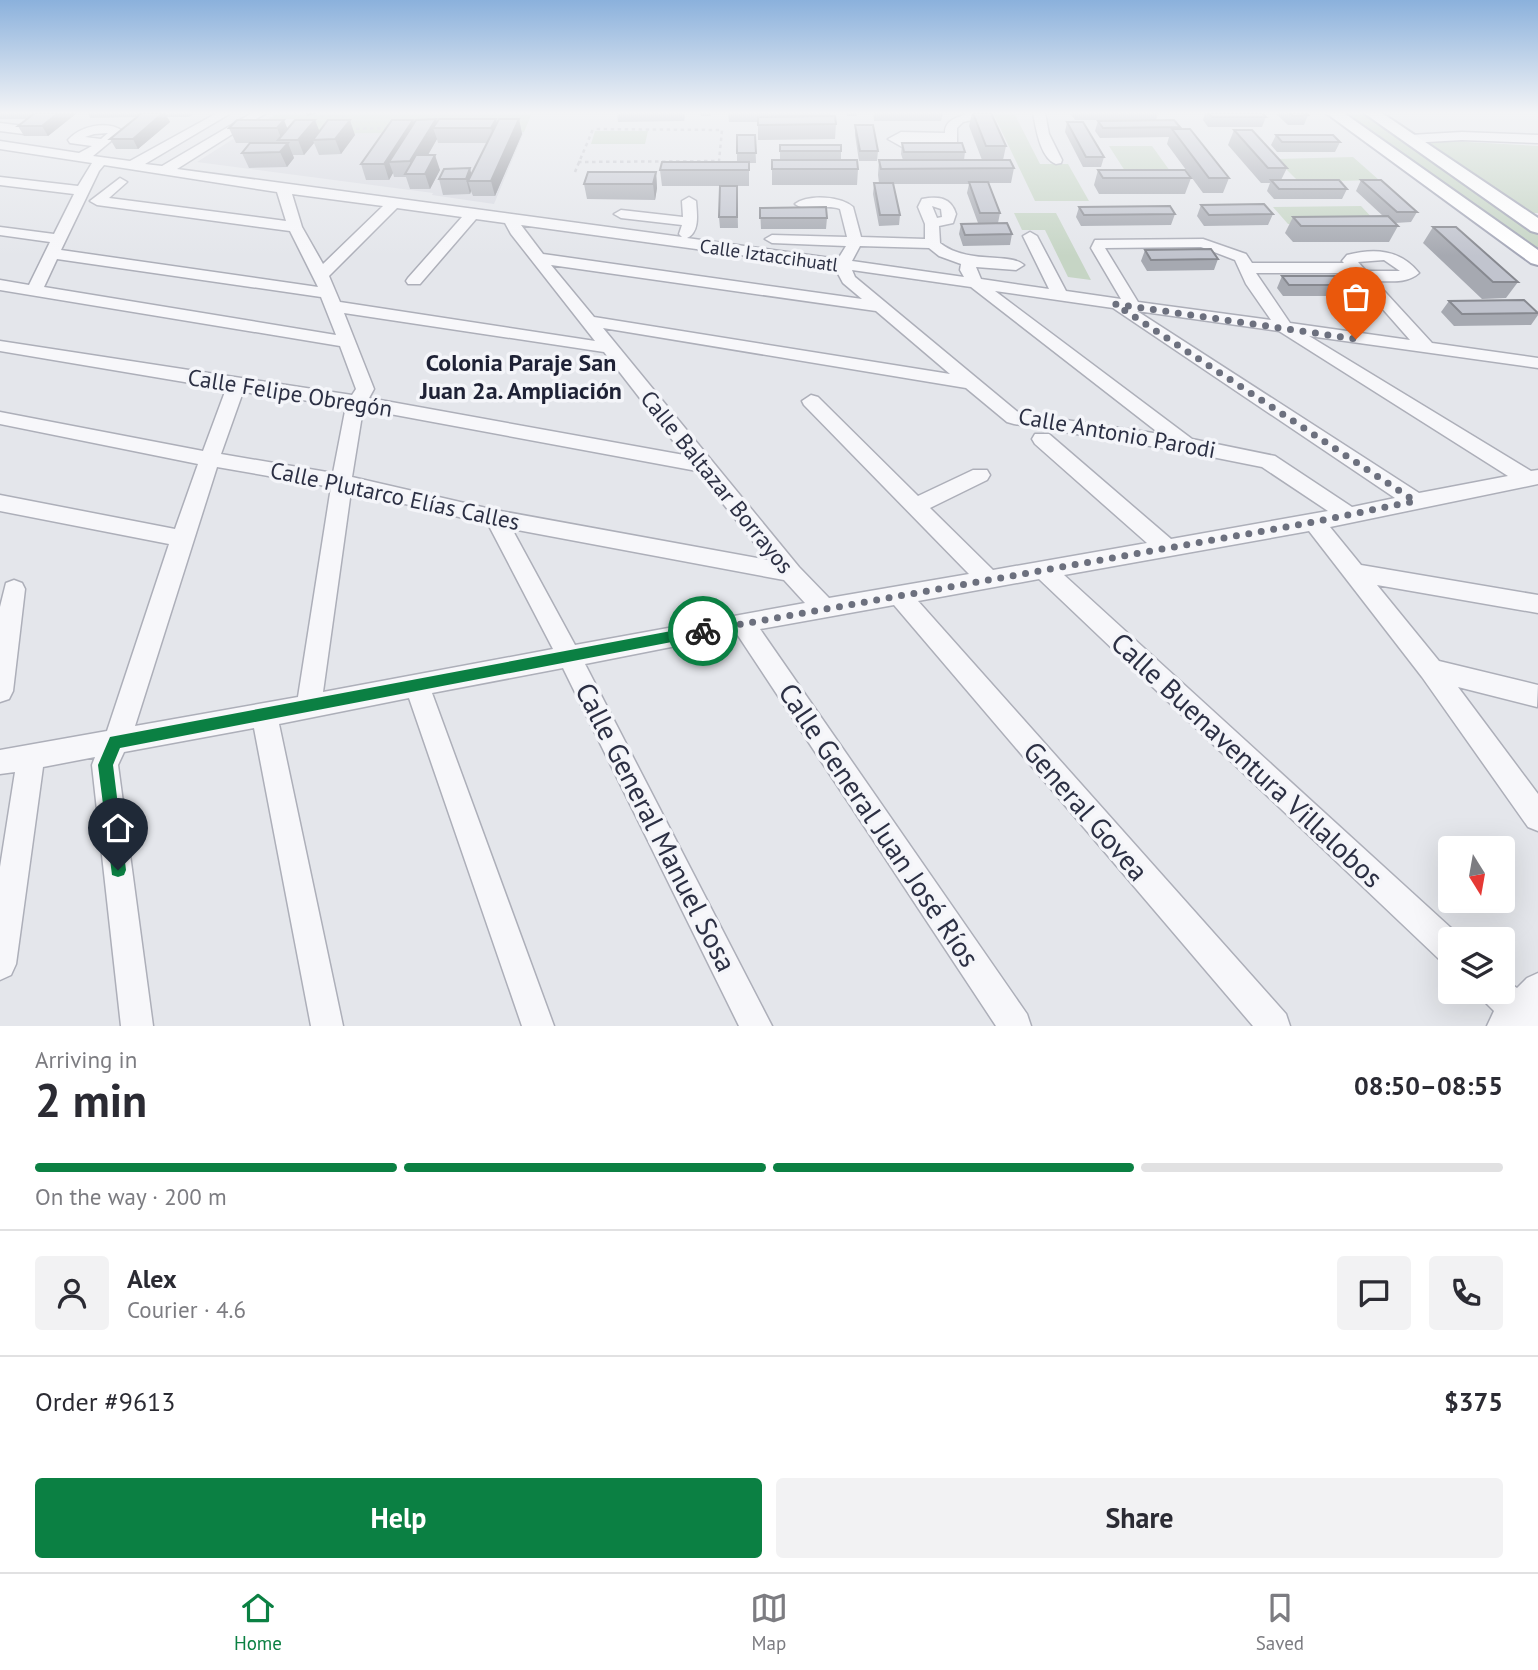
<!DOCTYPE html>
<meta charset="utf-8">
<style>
:root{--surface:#fff;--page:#f2f2f3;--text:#2b2b33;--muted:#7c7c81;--line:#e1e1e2;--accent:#0b8043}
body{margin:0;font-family:"PT Sans",sans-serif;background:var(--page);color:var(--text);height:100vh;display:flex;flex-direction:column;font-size:26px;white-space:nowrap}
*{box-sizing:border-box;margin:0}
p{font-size:23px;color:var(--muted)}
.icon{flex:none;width:38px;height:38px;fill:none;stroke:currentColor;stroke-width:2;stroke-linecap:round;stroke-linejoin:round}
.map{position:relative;height:1026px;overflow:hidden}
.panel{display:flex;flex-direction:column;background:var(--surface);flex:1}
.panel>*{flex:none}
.needle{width:46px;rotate:169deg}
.buttons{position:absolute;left:1438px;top:836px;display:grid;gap:14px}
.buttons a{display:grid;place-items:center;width:77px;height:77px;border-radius:7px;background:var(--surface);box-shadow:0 7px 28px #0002;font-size:35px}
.pin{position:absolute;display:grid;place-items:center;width:60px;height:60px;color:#fff;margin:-72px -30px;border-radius:50% 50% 50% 0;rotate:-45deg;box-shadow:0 0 7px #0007}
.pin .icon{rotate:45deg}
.courier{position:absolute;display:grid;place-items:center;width:70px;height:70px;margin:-35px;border:5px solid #0b8043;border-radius:50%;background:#fff;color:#222;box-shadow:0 2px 9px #0007}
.overview em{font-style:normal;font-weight:600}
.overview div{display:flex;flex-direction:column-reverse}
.overview{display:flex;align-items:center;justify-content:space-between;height:119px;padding:0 35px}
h1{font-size:46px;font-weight:600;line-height:52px}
.bar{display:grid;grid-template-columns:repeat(4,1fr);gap:10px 7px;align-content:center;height:84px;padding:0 35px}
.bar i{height:9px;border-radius:5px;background:var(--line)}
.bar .current{background:var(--accent)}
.bar p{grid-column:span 4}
.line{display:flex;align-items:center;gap:18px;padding:0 35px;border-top:2px solid var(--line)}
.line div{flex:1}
.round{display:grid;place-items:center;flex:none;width:74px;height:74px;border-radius:7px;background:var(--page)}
.primary-button{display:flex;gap:14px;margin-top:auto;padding:14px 35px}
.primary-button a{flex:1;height:80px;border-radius:7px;background:var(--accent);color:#fff;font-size:28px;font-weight:600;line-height:80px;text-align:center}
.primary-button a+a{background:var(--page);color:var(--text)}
.menu{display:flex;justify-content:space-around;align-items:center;height:98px;border-top:2px solid var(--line);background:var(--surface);font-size:19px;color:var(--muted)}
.menu a{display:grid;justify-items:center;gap:4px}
.menu .current{color:var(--accent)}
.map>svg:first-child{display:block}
</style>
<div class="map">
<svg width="1538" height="1026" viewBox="0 0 1538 1026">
<rect width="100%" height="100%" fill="#e4e6eb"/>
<path fill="#d6d8e0" d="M524 132 494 204 432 195 433 193 197 162 241 134Z"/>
<path fill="#c6d5c5" d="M278 113H532L524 132 283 134 295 119H268Z
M993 113H1014L1040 164H1068L1089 201H1035Z
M1338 113H1361L1538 232V257Z
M595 131H648L645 144H591Z
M1414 139 1538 146V213H1526Z
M1109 146H1152L1170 171H1125Z
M1353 157 1379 180 1299 182 1276 159Z
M1361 206 1378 224H1288L1273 207Z
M1014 213H1056L1091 280 1068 277 1045 230H1022Z"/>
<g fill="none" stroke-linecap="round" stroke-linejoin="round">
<defs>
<path id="minor" d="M217 113H231L145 164 162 166 252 113H266L177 169 682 237 679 234 682 225 621 218 614 214 621 210 683 217 682 201 689 197 696 201C697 214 700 232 687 238L838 259 846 246 772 243 765 239 772 235 847 237 840 209C825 203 807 213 795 204 808 194 841 196 853 207L861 237 925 239V224L918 207 922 199C938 196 951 197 956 214L953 223 939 226 940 243C968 265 1010 252 1024 265L1016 270 976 267 981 279 1049 289 1023 236 1030 232 1037 236 1066 291 1121 299 1091 248 1095 240 1203 239 1246 254 1252 263H1344L1342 261 1347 255C1374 248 1400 249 1419 273 1407 284 1390 281 1375 281L1432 343 1538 358V368L1309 336 1531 471 1538 470V484L1330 527 1361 565 1538 595V613L1377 585 1439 661 1538 685 1537 707 1458 687 1538 794V831L1528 827 1422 677 1309 531 1064 575 1462 938 1451 940V964L1440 960 1039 579 918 601 1286 1014 1290 1026H1253L894 605 760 629 1027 1014 1031 1026H996L737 634 585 664 772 1026H739L563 668 432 693 554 1026H522L409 698 279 724 343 1026H311L254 728 124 752 118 765 153 1026H121L92 765 95 757 43 767 16 964 11 975 0 980V867L15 772 0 774V750L107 731 169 544 0 511V495L175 529 198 464 0 424V412L203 451 226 389 0 351V341L352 395 356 389 340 346 0 290V280L29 285 50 242 0 235V227L54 234 74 194 0 185V177L78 186 92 163 0 149V141L79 153 92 146 70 143 68 140C80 126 107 120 123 131L93 156 130 161ZM108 133 101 139 85 137 94 134ZM104 165 277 192 286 221 109 198 127 182 120 178 90 201 97 205 290 231 318 287 61 250 99 171ZM292 194 383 206 323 264 302 227ZM932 206 941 209 942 217 937 218ZM397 208 462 217 408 278 406 281 408 284H420L476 219 505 223 511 234 595 341 340 302 329 276ZM521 225 835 268 843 283 862 299 543 254ZM860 246 929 248 939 256 961 264 960 270 964 277 852 261ZM1201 247 1235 260 1246 284 1271 320 1138 302 1105 248ZM57 259 321 297 336 335 44 287ZM1384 260 1400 271H1366L1358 262ZM551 265 876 311 950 374 594 317ZM852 270 971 287 1160 434 1019 413 855 277ZM1256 273H1351L1410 340 1290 323ZM995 291 1113 308 1395 498 1352 507 1275 456 1192 439ZM1137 311 1279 331 1508 476 1419 493ZM344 313 604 352 684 455 369 398 374 389ZM603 328 966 388 1007 422 1014 424 1187 452 1262 467 1328 511 1171 539 1049 434H1035L1032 439 1035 444 1147 543 993 570 930 508 987 480 990 475 987 470H973L918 496 818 397 811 395 802 401 804 405 969 574 829 598 799 567ZM243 392 346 406 333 473 221 454ZM363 409 697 471 768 560 495 510 352 477ZM217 467 331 487 298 697 135 726ZM351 491 488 524 553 649 323 692ZM512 529 784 580 805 603 575 645Z
M967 113H979L980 118 963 122 957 128V143L953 147 904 148 888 139 901 132 945 133C945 118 960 118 967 113Z
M1033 113H1045L1049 134 1062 160 1061 163 1056 164C1040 158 1036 128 1033 113Z
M0 123 24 126 30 130 24 134 0 131Z
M1462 132 1538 135V143L1462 140 1410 143 1404 139 1410 135Z
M14 580 22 583 25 589 13 691 9 699 0 702V607L6 583Z
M1538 973V1026H1487L1494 1011 1486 1003 1481 992H1503V979L1517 988 1527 978Z"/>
<path id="major" d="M1326 113H1344L1538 250V265L1531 263Z
M1364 113H1382L1538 218V233L1531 231Z"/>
</defs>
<use href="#minor" stroke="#adafb9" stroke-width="3"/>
<use href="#major" stroke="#a4a7b7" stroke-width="4"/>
<path stroke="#c2c3cb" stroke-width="2.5" stroke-dasharray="3.5 3.5" stroke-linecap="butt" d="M293 113 345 117V124
M517 121 520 113
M349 129 391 128
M578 162 719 161 722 130 593 129
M575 172 593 129"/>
<use href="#minor" fill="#f7f7fa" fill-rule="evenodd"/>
<use href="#major" fill="#fff" fill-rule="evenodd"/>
</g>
<path fill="#a6a9b1" d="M0 113H77L48 136H24L18 126 27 119H0Z
M88 113H194L189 117H167L170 122 138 149H116L110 139 137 117 90 118Z
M617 113H684L685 117 684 121 618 122Z
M701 113H711V116H701Z
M728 113H830V116L836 124 835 139 758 140V122H729Z
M847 113H857V116H847Z
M873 113H943L941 121H874Z
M972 113H991L1006 146 1003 160 1014 168 1011 183H988L1000 213 998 223 1012 234 1010 245 963 246 959 234 961 224 978 223 967 193 969 184H893L900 215 899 225 879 226 873 194 874 183H879L878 175 879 160H903L901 154 902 143 965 152 964 160H982L969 126Z
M1070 113H1158L1156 120H1075Z
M1205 113H1262L1266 117 1262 127H1208L1203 120Z
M1275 113H1306L1308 115 1304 125H1288Z
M436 119 437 123H497L519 119 522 134 495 196H473L471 191 470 194 443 195 439 179 472 174 487 143H438L437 139 428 155 440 170 430 189H410L406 177H394L393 173 389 180H366L361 164 413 120 414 123Z
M237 120 288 129 355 135 341 154 319 155 314 143 304 155H293L294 158 287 167 249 168 242 153 279 143H236L229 128Z
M1098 121 1180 127V129L1229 178 1223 193H1203L1167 144 1169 137 1100 138 1095 131Z
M1067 122 1104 157 1101 167H1083L1065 132Z
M855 125 878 151 877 161H859L855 135Z
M1234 130 1287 168 1281 180 1347 189 1342 199H1274L1267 191 1270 183H1261L1228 145Z
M737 135H755L756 163H749V186H662L660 170 737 162Z
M1276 135 1340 142 1335 152H1277L1271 145Z
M780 145 841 151V160L858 169 857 185H772V160H780Z
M1098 170 1191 178 1185 194H1099L1094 185Z
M656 172 657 188 655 200 587 199 584 184Z
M1361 180 1417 212 1411 222 1395 223 1398 226 1389 242H1293L1285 233 1293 217 1383 216 1356 191Z
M737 186 738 228H720L719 217Z
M1201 205 1273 214 1268 225 1204 226 1197 216Z
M1079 207 1175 214 1171 225 1081 226 1076 217Z
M760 208 827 218 826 229H761Z
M1433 227 1518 282 1506 298 1482 299 1423 243Z
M1145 250 1218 259 1214 270 1147 271 1141 261Z
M1282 276 1362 285 1356 296H1283L1277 288Z
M1449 301 1538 312V315L1531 325 1454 326 1441 312Z"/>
<path fill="#878990" d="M58 113H77L48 136 42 126Z
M163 113H165L170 122 138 149 133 139Z
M306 113H319L307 116Z
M436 119 438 128H433L437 139 417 174H414L410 161Z
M496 119 499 134 495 143 491 128Z
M519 119 522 134 495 196 491 181Z
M284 120 290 135 282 140 277 128Z
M315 120 321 135 313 140 314 143 304 155 298 140Z
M350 120 355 135 341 154 335 139Z
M413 120 417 134 389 162 393 173 389 180 384 164Z
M288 143 294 158 287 167 280 152Z
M435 155 440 170 430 189 425 174Z
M470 168 473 181H468L471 191 470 194 466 179Z
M656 172 657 188 655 200 653 184Z"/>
<path fill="#c1c4ce" stroke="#878990" stroke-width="2" d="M35 113H58L42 126H18Z
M142 113H163L133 139H110Z
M973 113H991L1006 146H986Z
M1208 113H1262L1266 117H1212Z
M1290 113H1306L1308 115 1293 116Z
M835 116 836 124 758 125V117Z
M436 119 410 161 389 162 416 120Z
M439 119H496L491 128H433Z
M499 119H519L491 181H468Z
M237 120H284L277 128H229Z
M295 120H315L298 140H278Z
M328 120H350L335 139 313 140Z
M392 120H413L384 164H361Z
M1174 120 1180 127 1103 128 1098 121Z
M1067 122H1083L1104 157H1086Z
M855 125H873L878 151H860Z
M1172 129H1190L1229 178H1209Z
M1234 130H1252L1287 168H1268Z
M737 135H755L756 153H737Z
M1276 135H1333L1340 142H1282Z
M250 143H288L280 152 242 153Z
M902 143H962L965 152H904Z
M780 145H841V151H780Z
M416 155H435L425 174H405Z
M772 160H857L858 169H772Z
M879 160H1010L1014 168 881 169Z
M662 162H749V170H660Z
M470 168 466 179H439L444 169Z
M1098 170H1185L1191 178H1103Z
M588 172H656L653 184H584Z
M1271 180H1339L1347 189H1279Z
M1361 180H1381L1417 212H1397Z
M969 182H988L1000 213H980Z
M874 183H893L900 215H880Z
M720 186H737V217H719Z
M1264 204 1273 214 1209 215 1201 205Z
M1170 206 1175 214 1084 215 1079 207Z
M826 207 827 218H760V208Z
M1388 216 1398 226H1301L1293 217Z
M1007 223 1012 234 965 235 961 224Z
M1433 227H1456L1518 282H1493Z
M1211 249 1218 259 1151 260 1145 250Z
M1282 276H1354L1362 285H1289Z
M1524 300 1538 313 1462 314 1449 301Z"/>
<linearGradient id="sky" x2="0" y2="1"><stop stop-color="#8bb1dc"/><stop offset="0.44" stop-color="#f3f4f6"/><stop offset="1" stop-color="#f3f4f6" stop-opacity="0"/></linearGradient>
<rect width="1538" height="256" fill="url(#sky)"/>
<path fill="#0b8043" d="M703 625 709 631 703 636 120 748 113 765 126 870 124 875 118 877 112 875 98 765 110 737Z"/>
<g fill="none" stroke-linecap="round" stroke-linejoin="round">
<path stroke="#6c707e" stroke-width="7" stroke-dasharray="0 12.6" d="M703 631 1314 522 1415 501 1115 304 1356 339"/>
</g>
<g text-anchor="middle" stroke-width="7" stroke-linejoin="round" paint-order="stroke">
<g font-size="19" fill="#2c3044" stroke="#f4f5f9">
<text transform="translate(769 255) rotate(8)" y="7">Calle Iztaccihuatl</text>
</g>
<g font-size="23" fill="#2c3044" stroke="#f4f5f9">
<text transform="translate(290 393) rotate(9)" y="8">Calle Felipe Obregón</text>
<text transform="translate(1117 433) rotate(10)" y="8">Calle Antonio Parodi</text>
<text transform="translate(717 482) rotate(51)" y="8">Calle Baltazar Borrayos</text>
<text transform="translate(395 496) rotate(12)" y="8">Calle Plutarco Elías Calles</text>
</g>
<g font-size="24" font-weight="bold" fill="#1e2135" stroke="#f4f5f9">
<text x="521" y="371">Colonia Paraje San<tspan x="521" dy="28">Juan 2a. Ampliación</tspan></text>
</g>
<g font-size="28" fill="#2c3044" stroke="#f4f5f9">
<text transform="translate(1247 760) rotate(43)" y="10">Calle Buenaventura Villalobos</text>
<text transform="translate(1086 811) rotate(49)" y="10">General Govea</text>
<text transform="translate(879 825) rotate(56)" y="10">Calle General Juan José Ríos</text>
<text transform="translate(656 827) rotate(63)" y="10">Calle General Manuel Sosa</text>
</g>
</g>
</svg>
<div class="buttons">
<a><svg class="needle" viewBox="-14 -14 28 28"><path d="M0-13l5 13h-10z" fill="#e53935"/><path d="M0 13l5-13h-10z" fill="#7c7c81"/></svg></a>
<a><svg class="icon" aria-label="layers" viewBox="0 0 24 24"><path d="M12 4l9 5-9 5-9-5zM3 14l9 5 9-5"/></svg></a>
</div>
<div class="pin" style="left:1356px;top:339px;background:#ea580c"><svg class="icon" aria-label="bag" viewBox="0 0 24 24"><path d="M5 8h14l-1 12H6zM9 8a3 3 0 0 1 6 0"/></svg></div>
<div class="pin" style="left:118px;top:870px;background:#1f2937"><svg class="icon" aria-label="home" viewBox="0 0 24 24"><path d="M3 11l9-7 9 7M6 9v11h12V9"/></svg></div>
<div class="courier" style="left:703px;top:631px"><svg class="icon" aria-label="bike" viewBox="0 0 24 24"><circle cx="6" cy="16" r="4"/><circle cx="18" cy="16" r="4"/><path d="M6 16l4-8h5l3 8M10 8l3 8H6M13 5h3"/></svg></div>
</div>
<section class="panel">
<div class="overview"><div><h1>2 min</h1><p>Arriving in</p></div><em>08:50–08:55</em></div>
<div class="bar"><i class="current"></i><i class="current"></i><i class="current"></i><i></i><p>On the way · 200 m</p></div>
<div class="line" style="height:126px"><a class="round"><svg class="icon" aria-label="person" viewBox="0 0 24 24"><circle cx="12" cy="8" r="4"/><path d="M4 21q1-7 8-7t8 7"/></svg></a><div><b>Alex</b><p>Courier · 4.6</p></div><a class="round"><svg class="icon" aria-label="chat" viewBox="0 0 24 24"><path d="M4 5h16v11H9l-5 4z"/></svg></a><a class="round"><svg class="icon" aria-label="phone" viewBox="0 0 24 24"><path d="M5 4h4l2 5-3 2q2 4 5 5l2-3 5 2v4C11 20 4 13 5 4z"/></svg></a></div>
<div class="line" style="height:91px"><div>Order #9613</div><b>$375</b></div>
<div class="primary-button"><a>Help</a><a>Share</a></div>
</section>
<nav class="menu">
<a class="current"><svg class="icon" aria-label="home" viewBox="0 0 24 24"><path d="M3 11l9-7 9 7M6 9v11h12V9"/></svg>Home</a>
<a><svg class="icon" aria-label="map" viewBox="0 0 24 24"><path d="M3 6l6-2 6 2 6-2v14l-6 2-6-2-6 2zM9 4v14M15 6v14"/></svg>Map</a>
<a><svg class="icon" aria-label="saved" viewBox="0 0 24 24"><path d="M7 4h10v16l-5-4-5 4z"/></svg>Saved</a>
</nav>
